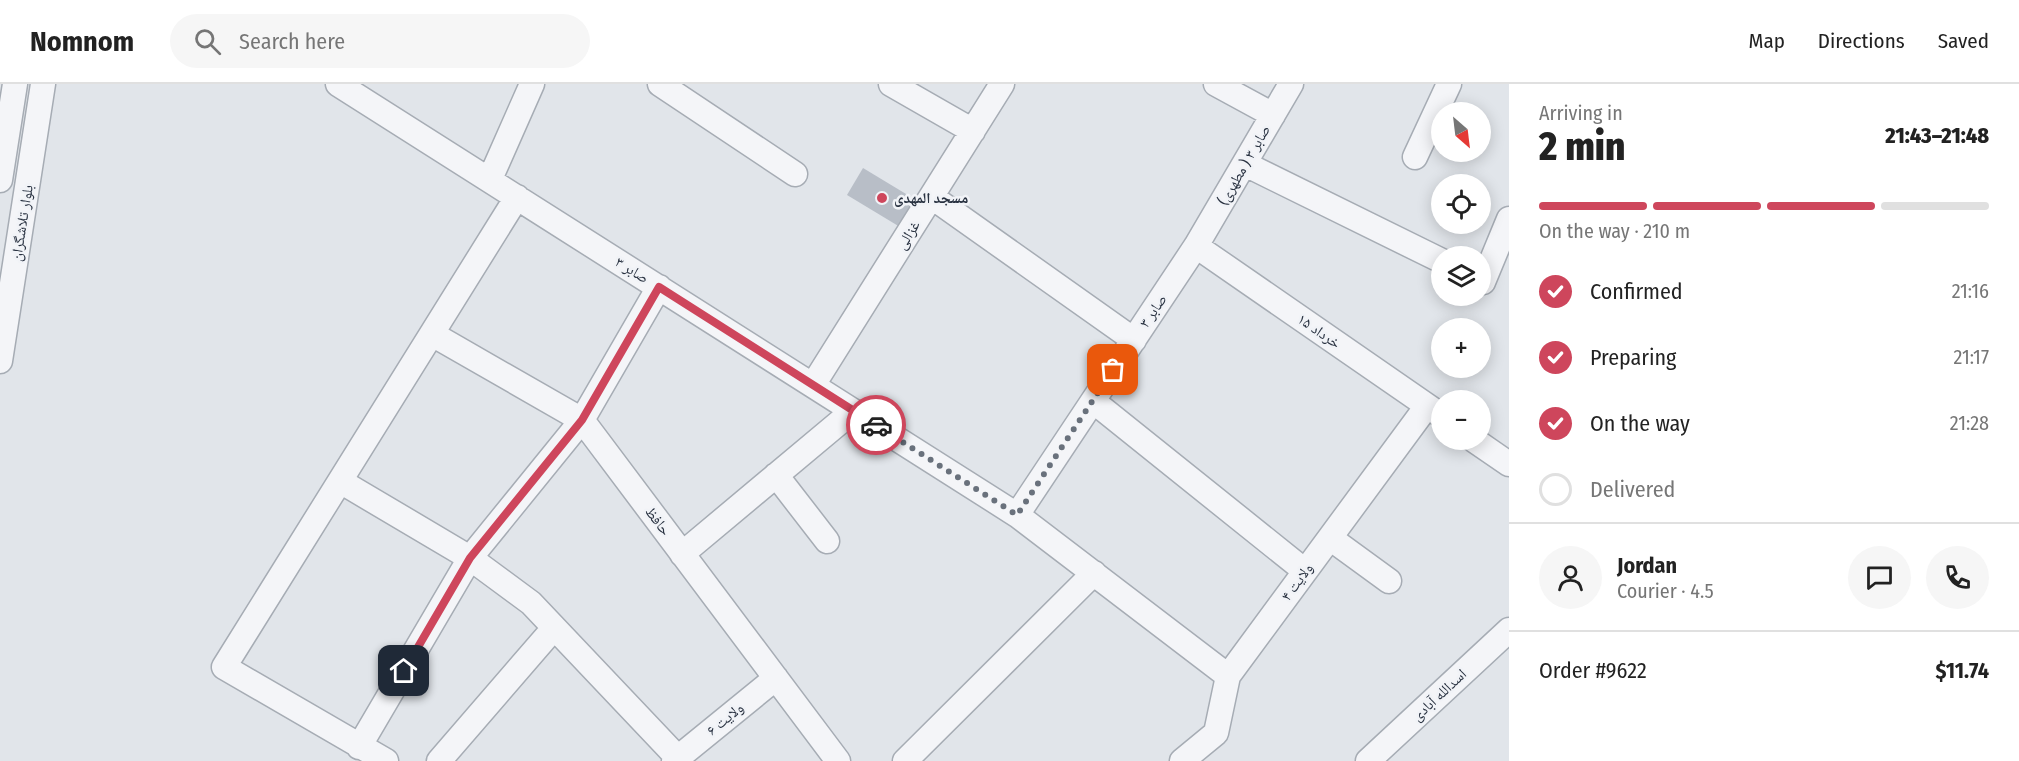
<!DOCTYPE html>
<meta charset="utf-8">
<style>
:root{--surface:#fff;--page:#f6f6f6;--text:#222;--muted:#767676;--line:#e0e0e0;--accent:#ce465c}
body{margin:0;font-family:"Fira Sans Condensed","Noto Naskh Arabic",sans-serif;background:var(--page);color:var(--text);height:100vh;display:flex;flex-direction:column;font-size:22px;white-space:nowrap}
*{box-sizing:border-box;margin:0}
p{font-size:20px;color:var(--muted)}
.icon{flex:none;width:33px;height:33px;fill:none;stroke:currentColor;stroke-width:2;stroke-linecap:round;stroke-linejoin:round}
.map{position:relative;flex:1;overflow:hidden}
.drawer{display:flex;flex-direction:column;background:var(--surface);width:510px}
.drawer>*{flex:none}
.needle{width:39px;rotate:152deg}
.buttons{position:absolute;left:1431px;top:18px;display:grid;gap:12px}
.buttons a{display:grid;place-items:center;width:60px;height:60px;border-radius:50%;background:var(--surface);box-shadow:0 3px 15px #0003;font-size:30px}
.pin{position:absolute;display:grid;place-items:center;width:51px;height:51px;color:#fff;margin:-26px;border-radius:12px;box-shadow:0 3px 9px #0006}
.courier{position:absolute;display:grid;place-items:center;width:60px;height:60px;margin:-30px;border:4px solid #ce465c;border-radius:50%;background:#fff;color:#222;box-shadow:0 2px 8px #0007}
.headline em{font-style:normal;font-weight:800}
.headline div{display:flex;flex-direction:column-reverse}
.headline{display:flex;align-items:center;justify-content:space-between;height:102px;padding:0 30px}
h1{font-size:39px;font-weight:800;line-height:45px}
.bar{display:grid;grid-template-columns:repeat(4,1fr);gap:9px 6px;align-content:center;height:72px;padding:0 30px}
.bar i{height:8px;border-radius:4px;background:var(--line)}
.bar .selected{background:var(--accent)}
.bar p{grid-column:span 4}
.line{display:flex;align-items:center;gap:15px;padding:0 30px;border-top:2px solid var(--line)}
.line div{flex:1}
.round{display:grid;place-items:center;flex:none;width:63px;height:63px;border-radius:32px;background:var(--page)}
ol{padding:0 30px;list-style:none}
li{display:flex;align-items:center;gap:18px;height:66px}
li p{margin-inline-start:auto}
li .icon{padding:6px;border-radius:50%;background:var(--accent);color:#fff;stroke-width:4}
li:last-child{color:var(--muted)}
li i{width:33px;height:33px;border:3px solid var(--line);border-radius:50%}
header{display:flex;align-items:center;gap:36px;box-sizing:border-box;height:84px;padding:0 30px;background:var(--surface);border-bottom:2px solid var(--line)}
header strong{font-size:28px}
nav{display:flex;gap:33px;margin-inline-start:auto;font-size:21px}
.search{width:420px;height:54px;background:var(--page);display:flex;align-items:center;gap:15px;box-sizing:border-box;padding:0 21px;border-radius:33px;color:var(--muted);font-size:22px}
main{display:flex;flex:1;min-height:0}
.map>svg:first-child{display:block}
</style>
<header>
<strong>Nomnom</strong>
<div class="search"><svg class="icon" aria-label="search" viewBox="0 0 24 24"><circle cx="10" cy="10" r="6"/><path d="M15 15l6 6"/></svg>Search here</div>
<nav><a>Map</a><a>Directions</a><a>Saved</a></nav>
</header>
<main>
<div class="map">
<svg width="1509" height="677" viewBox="0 0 1509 677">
<rect width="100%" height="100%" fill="#e1e5ea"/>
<path fill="#b8bec7" d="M863 84 916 116 900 143 847 111Z"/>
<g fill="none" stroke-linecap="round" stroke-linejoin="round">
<defs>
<path id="minor" d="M338 0 1017 431 1196 162 1291 0
M660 0 795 90
M891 0 973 47
M1216 0 1273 31
M1415 73 1449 0
M1245 80 1442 177
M490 95 532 0
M0 96 15 0
M932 113 1134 256
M1196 162 1442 332
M1480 196 1483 198 1509 135
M432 250 582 336 838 677
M0 277 43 0
M813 301 1002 0
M1093 317 1305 487
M1474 356 1509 380
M776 391 827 457
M340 397 470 474 531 519 678 674
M1017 431 1228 592
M1330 454 1389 497
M682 470 853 327
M359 663 470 474 582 336 659 203
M386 677 224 583 517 113
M439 677 554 544
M674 677 776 594
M905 677 1094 489
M1182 677 1216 649 1228 592 1427 322
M1368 677 1509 546"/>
</defs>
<use href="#minor" stroke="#a6acb4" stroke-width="27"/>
<use href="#minor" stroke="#f4f5f8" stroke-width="24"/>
</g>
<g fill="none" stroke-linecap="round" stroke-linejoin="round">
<path stroke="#69717c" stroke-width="6" stroke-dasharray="0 10.8" d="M876 341 1017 431 1113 286"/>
<path stroke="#ce465c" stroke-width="8" d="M404 587 470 474 582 336 659 203 876 341"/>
</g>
<circle fill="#ce465c" stroke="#f1f3f7" stroke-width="2" cx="882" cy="114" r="6"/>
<g text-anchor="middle" stroke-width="5" stroke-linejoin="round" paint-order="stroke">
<g font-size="15" fill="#293241" stroke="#f1f3f7">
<text transform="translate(1244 81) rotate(-60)" y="5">صابر ۳ ( مطهری)</text>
<text transform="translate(22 139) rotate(-81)" y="5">بلوار تلاشگران</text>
<text transform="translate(908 151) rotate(-58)" y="5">غزالی</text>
<text transform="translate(632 186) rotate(32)" y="5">صابر ۳</text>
<text transform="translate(1153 227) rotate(-56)" y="5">صابر ۳</text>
<text transform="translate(1319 247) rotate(35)" y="5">۱۵ خرداد</text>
<text transform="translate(658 437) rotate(53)" y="5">حافظ</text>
<text transform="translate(1297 498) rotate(-54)" y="5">ولایت ۴</text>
<text transform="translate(1439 611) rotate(-43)" y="5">اسدالله آبادی</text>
<text transform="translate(725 635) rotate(-39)" y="5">ولایت ۶</text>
</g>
<g font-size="15" font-weight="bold" fill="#293241" stroke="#f1f3f7" text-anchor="start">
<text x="894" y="119">مسجد المهدی</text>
</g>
</g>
</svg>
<div class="buttons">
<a><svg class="needle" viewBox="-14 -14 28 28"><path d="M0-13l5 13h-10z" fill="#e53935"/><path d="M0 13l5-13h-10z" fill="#767676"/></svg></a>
<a><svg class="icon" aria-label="locate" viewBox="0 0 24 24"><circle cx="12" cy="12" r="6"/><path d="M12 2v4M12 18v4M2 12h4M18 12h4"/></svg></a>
<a><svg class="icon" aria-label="layers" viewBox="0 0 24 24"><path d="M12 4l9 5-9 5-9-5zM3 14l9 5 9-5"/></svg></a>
<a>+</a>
<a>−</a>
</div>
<div class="pin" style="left:1113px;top:286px;background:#ea580c"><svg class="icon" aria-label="bag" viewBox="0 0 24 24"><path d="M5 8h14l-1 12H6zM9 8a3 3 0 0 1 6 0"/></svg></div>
<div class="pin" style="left:404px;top:587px;background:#1f2937"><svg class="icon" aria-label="home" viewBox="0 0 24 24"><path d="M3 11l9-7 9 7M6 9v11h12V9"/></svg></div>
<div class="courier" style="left:876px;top:341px"><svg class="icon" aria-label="car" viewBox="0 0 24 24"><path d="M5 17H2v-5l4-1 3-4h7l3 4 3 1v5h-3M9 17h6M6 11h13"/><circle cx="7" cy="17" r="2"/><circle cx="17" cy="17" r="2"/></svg></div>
</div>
<section class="drawer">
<div class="headline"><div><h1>2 min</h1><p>Arriving in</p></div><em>21:43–21:48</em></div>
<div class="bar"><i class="selected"></i><i class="selected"></i><i class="selected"></i><i></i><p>On the way · 210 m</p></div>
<ol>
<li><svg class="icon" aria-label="check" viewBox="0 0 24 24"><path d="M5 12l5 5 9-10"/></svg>Confirmed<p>21:16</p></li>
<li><svg class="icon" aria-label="check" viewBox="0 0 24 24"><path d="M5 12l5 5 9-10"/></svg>Preparing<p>21:17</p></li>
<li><svg class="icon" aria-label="check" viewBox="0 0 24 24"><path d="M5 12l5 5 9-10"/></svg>On the way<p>21:28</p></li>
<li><i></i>Delivered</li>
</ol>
<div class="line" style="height:108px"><a class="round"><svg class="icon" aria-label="person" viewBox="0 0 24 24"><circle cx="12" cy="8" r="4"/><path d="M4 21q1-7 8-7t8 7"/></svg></a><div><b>Jordan</b><p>Courier · 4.5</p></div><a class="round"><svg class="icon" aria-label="chat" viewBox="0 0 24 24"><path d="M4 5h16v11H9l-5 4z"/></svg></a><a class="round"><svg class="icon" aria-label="phone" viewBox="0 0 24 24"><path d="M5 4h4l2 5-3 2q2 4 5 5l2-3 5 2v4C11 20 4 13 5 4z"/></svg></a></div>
<div class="line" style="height:78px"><div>Order #9622</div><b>$11.74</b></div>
</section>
</main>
